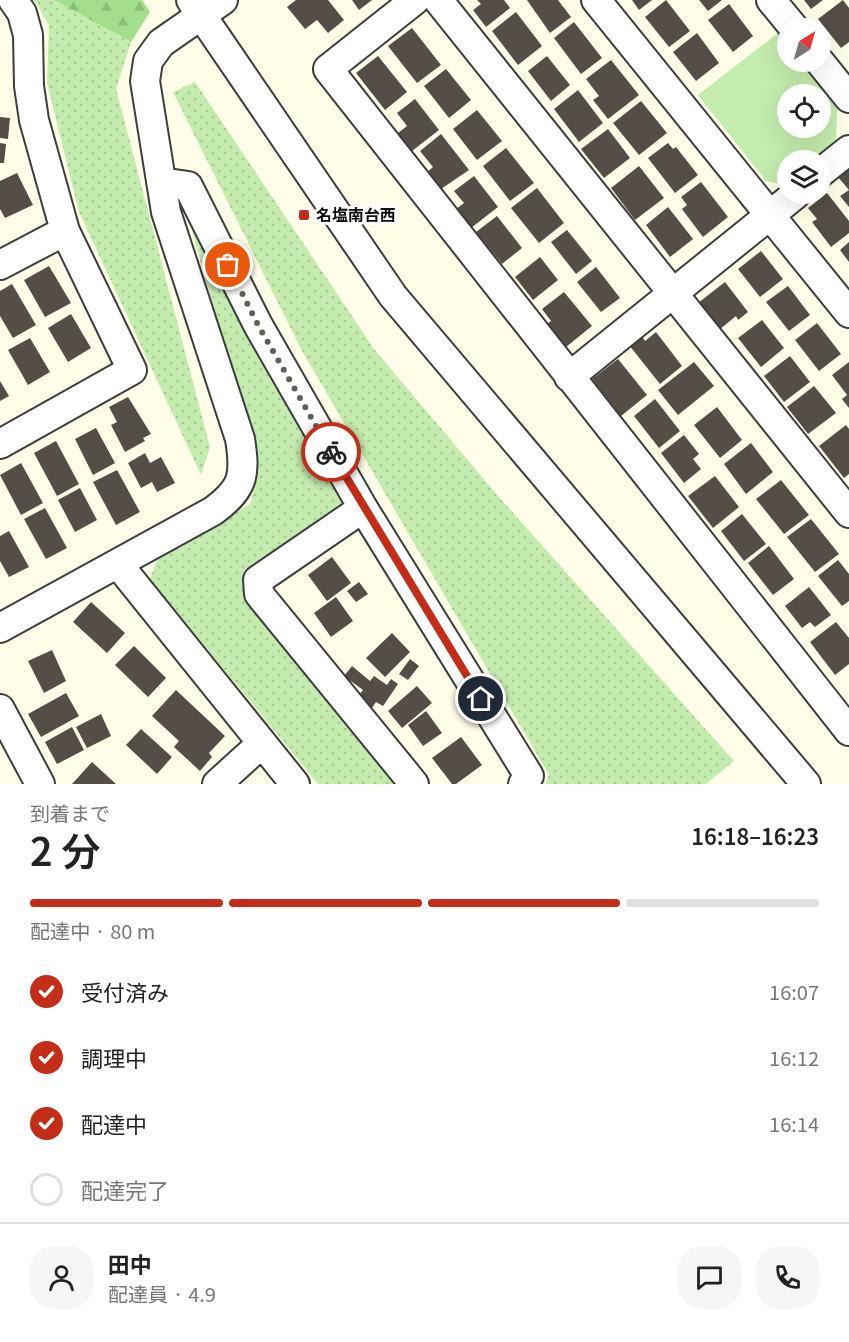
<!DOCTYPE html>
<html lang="ja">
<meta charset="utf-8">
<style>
:root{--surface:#fff;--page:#f6f6f6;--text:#222;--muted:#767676;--line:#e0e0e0;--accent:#c42e18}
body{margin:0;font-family:Georgia,"Noto Sans JP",serif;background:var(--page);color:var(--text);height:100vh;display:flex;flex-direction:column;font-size:22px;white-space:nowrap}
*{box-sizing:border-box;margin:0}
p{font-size:20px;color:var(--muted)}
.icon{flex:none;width:33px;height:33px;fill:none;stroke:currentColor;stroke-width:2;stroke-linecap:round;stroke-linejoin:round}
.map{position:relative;height:784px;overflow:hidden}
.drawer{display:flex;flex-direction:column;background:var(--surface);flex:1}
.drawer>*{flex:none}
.needle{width:39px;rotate:37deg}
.fabs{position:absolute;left:777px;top:18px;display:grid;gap:12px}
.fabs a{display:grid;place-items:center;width:54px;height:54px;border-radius:50%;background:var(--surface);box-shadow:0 6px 24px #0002;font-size:30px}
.pin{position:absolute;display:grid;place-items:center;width:51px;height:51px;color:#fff;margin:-26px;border:3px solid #fff;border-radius:50%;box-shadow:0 2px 6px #0007}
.courier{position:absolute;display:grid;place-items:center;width:60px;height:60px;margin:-30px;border:4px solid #c42e18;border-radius:50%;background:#fff;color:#222;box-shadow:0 2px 8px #0007}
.summary em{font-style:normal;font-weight:600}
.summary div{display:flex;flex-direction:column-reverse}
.summary{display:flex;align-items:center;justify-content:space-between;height:102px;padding:0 30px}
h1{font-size:39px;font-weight:600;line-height:45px}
.bar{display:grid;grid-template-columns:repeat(4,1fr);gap:9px 6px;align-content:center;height:72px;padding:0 30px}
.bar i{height:8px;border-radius:4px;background:var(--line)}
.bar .on{background:var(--accent)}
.bar p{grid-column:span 4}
.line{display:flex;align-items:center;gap:15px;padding:0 30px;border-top:2px solid var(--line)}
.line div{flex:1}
.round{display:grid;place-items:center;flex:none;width:63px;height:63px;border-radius:24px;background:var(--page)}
ol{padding:0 30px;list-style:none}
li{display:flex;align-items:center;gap:18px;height:66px}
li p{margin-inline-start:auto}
li .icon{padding:6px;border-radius:50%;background:var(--accent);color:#fff;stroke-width:4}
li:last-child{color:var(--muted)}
li i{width:33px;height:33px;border:3px solid var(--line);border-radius:50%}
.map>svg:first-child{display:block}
</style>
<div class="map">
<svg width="849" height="784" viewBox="0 0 849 784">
<defs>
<pattern id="grass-dots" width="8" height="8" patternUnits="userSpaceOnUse" patternTransform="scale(1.5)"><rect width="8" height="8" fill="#c4ecae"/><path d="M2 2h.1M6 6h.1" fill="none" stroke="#a7c994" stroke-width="1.8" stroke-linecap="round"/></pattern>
<pattern id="forest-firs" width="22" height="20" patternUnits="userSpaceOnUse" patternTransform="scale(1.5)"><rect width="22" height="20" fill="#a3de8d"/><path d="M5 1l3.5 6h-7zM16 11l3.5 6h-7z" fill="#8bbd78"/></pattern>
</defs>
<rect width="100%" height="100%" fill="#fffee8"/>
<path fill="url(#grass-dots)" d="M34 0H54L131 42 116 89 210 447 201 475 79 212 47 83 49 25Z
M195 82 374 349 498 496 734 761 706 784H545L549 775 301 349 173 92Z
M189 220 344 502 243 571 251 604 399 784H318L150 579 157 560 250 504 259 470Z"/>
<path fill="url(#forest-firs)" d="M54 0H142L150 12 131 42Z"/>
<path fill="#c4ecae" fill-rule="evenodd" d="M778 33 787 45 788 62H800L837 108 836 143 812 160H788L787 179 780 184 766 181 698 95ZM788 94H820V128H788Z"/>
<path fill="#544e46" d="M296 0H328L344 20 328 33 317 20 305 29 287 7Z
M352 0H372L359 10Z
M477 0H504L510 8 486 27 473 10 481 4Z
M527 0H558L571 17 550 33Z
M632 0H652L639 10Z
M666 0 690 31 669 47 645 17Z
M699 0H722L708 11Z
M804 0H823L811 9Z
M843 0 849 8V42L841 48 818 19Z
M729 4 753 36 733 52 708 20Z
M516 12 542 46 518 65 492 31Z
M574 22 602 58 581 74 554 38Z
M412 28 441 65 417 83 388 46Z
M697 33 719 63 696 81 673 52Z
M378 56 407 92 385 110 356 73Z
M547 56 570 85 551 101 528 71Z
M611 60 639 95 608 119 593 100 599 96 586 79Z
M446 69 471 100 449 118 424 86Z
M578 90 603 123 579 142 554 109Z
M415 99 439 130 412 151 398 133 407 126 397 113Z
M641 101 667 133 639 155 613 123Z
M477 110 502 141 477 160 453 129Z
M0 117 10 118 8 139 0 138Z
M608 129 630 158 604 178 581 149Z
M441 134 469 170 441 189 427 172 433 167 420 151Z
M0 143 6 144 4 163H0Z
M668 143 673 149 676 147 698 175 675 193 648 158Z
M506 148 534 183 510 201 483 166Z
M639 166 664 198 635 220 611 188Z
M849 168V207L840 196 849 190 838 177Z
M17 173 33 205 5 218 0 209V181Z
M474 176 498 207 471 228 456 209 464 203 454 191Z
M701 182 728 217 703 237 682 209 687 205 681 197Z
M537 188 564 223 539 243 511 208Z
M827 193 849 221V233L831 247 812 222 817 219 808 208Z
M668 207 693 239 670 257 646 225Z
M497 216 522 248 502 264 476 232Z
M567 230 592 261 576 274 551 242Z
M849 242V262L840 250Z
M761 251 783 279 760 297 738 269Z
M540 257 558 280 533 300 515 277Z
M49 266 71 303 45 317 24 280Z
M596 267 620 298 601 312 577 282Z
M725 282 748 312 738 320 736 316 719 330 698 303Z
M12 284 36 325 13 338 0 316V291Z
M788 286 810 315 789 331 766 302Z
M564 292 592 326 566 347 547 324 551 321 542 309Z
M71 314 91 348 68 362 48 328Z
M762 320 784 348 761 367 738 338Z
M817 323 841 354 819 371 795 340Z
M656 332 682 366 660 384 629 345 642 336 645 341Z
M30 338 50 372 28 385 8 350Z
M790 356 810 382 784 402 764 376Z
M618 359 647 395 621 416 592 379Z
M694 362 714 386 678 415 658 390Z
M849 362V408L842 399 847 395 832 375Z
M0 381 9 396 0 401Z
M814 386 836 413 808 434 787 407Z
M128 397 151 434 143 438 145 441 125 452 111 425 117 422 109 407Z
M655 399 680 431 659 448 634 416Z
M717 407 742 440 720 458 694 425Z
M846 425 849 429V474L844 478 819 446Z
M96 428 115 463 93 475 75 439Z
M684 435 699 454 693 459 701 469 684 483 661 453Z
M56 441 79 484 57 496 34 453Z
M751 443 773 472 746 494 724 464Z
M145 453 150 463 161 457 175 483 157 492 152 482 141 488 128 463Z
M21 463 43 503 21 515 0 475Z
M117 470 140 512 116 525 93 482Z
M715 476 739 507 713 528 688 496Z
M781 480 809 515 784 534 756 499Z
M80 488 97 520 75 532 58 500Z
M45 508 67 548 46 559 24 519Z
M742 514 766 544 744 561 721 531Z
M811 519 839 554 815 572 787 537Z
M9 531 29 567 9 577 0 561V536Z
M769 546 794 579 773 595 748 563Z
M332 557 351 583 327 601 308 575Z
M838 560 849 574V601L842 606 818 576Z
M359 582 368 594 356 602 347 591Z
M809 587 831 615 815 627 810 622 802 628 785 606Z
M336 597 353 621 331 637 314 613Z
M91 602 125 633 107 653 73 622Z
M836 622 849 638V664L835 675 810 642Z
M392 633 410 652 385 677 366 658Z
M134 646 166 678 148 697 115 665Z
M52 650 66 681 44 693 28 661Z
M410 659 419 666 408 680 399 674Z
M352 666 370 681 374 676 387 685 391 679 398 684 383 706 376 702 372 708 357 698 363 690 344 676Z
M417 686 432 703 402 728 388 711Z
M176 690 225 736 209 753 212 757 200 771 174 747 179 741 152 716Z
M66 693 79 716 41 737 28 714Z
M426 711 442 733 423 746 408 725Z
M101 714 111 736 87 748 76 727Z
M72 727 84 750 57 764 45 742Z
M141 729 172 757 157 774 126 745Z
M461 737 482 765 456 784H452L432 758Z
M92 762 116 784H72Z"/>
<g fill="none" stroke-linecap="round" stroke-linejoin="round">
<defs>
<path id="minor" d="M191 0 393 296 806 784
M415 0 328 69 849 731
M438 0 849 513
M596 0 849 313
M771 0 794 28
M820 62 849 98
M820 173 849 150
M161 182 188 186 258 325 363 508 529 776 523 784
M0 265 65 231
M569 377 796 194
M0 444 132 370 65 231 34 120 29 86 28 35 22 13 13 0
M363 508 258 580 259 594 414 784
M118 564 295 784
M0 628 213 511C243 489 246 476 240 439L166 212 145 81 148 61 161 43 223 0
M0 709 40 784
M217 784 261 744"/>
</defs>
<use href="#minor" stroke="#3d3d3d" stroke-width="32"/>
<use href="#minor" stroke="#fff" stroke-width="28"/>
</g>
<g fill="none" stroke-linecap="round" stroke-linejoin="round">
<path stroke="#605f58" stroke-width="6" stroke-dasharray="0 10.8" d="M228 265 258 325 331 452"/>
<path stroke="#c42e18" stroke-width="8" d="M331 452 481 699"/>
</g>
<rect fill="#c42e18" stroke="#fff" stroke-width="2" x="298" y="209" width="12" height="12" rx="3"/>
<g text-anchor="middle" stroke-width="6" stroke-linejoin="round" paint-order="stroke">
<g font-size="16" font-weight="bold" fill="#0a0a0a" stroke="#fff" text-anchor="start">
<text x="316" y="221">名塩南台西</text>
</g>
</g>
</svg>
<div class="fabs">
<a><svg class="needle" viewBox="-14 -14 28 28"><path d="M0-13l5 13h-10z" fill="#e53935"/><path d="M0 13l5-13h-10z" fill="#767676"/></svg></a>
<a><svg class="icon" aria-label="locate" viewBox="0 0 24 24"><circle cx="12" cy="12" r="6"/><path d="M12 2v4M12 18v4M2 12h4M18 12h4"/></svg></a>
<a><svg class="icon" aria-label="layers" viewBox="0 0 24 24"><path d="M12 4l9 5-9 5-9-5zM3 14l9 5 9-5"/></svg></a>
</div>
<div class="pin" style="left:228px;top:265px;background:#ea580c"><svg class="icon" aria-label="bag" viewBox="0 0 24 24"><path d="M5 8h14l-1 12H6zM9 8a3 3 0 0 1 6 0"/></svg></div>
<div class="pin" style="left:481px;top:699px;background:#1f2937"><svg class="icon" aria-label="home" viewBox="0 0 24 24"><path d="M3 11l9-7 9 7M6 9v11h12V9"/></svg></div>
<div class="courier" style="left:331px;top:452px"><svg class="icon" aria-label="bike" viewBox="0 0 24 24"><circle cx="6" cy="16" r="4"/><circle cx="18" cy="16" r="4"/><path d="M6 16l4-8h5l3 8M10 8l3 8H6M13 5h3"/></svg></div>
</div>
<section class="drawer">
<div class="summary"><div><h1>2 分</h1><p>到着まで</p></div><em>16:18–16:23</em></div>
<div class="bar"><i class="on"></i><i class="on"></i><i class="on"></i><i></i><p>配達中 · 80 m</p></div>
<ol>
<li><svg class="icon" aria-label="check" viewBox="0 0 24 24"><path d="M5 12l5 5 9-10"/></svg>受付済み<p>16:07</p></li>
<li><svg class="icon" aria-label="check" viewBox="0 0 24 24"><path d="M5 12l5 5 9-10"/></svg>調理中<p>16:12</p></li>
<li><svg class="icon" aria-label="check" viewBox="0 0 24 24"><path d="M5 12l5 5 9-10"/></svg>配達中<p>16:14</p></li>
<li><i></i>配達完了</li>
</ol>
<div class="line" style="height:108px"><a class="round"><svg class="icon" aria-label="person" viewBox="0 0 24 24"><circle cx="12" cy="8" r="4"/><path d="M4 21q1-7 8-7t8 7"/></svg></a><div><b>田中</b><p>配達員 · 4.9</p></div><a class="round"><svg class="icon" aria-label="chat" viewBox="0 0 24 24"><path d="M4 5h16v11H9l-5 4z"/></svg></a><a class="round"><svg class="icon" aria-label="phone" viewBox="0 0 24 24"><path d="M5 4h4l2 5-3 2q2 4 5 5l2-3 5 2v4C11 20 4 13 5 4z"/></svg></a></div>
</section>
